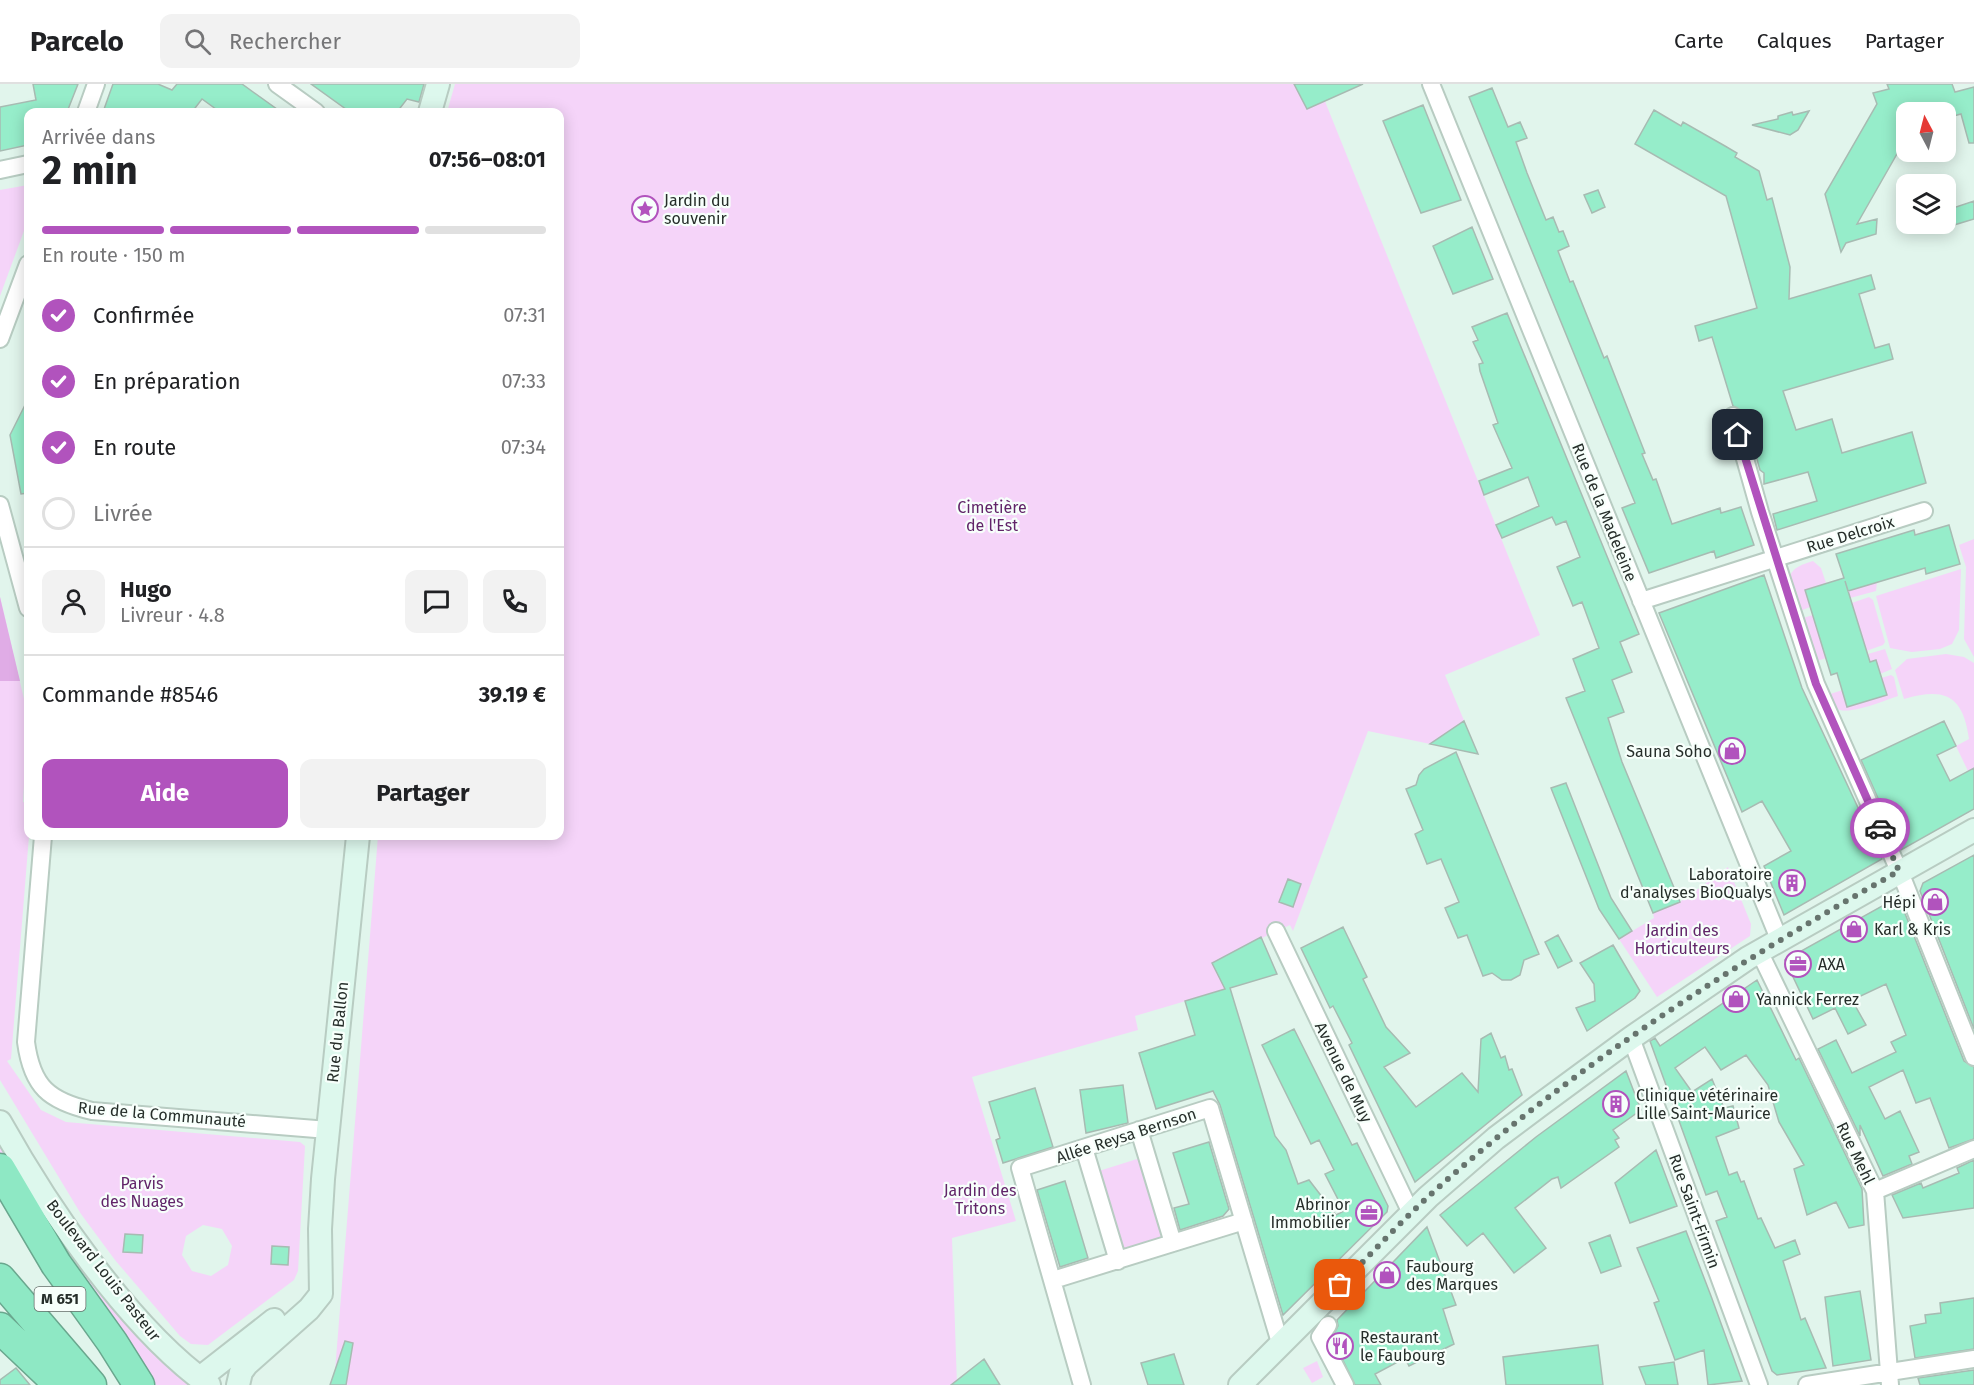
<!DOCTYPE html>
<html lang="fr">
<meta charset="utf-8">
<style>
:root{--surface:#fff;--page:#f2f2f2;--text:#202124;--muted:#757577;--line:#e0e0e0;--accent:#b153bd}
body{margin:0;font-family:"Fira Sans",sans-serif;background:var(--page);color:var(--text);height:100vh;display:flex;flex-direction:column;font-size:22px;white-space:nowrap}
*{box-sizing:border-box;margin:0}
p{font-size:20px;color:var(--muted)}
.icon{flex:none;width:33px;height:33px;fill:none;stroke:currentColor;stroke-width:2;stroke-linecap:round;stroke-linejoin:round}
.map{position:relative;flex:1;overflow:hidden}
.drawer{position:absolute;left:24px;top:24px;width:540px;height:732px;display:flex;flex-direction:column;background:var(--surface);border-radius:12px;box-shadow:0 3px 15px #0003}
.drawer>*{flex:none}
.needle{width:39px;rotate:353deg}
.tools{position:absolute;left:1896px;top:18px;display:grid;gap:12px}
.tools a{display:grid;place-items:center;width:60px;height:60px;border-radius:12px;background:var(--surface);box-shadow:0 3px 15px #0003;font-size:30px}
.pin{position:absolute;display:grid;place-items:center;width:51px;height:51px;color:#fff;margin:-26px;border-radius:12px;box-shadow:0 3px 9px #0006}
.courier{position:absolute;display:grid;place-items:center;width:60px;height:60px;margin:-30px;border:4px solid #b153bd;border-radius:50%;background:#fff;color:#222;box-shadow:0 2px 8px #0007}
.headline em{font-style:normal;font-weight:700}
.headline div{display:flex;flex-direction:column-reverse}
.headline{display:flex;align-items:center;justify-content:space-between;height:102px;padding:0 18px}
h1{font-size:39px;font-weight:700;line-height:45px}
.bar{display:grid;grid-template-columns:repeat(4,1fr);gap:9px 6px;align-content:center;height:72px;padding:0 18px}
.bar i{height:8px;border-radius:4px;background:var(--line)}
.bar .current{background:var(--accent)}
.bar p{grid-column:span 4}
.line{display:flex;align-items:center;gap:15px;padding:0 18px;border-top:2px solid var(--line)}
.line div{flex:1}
.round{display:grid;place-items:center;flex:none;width:63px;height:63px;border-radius:12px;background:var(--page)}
ol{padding:0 18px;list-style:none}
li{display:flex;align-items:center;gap:18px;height:66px}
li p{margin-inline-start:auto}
li .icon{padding:6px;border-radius:50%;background:var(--accent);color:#fff;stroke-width:4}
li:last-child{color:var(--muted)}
li i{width:33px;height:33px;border:3px solid var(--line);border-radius:50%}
.button{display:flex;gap:12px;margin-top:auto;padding:12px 18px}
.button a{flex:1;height:69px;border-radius:12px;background:var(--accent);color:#fff;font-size:24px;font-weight:700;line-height:69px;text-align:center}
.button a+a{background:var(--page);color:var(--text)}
header{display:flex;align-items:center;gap:36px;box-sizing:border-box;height:84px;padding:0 30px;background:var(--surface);border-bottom:2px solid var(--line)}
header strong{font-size:28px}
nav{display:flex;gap:33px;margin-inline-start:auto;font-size:21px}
.search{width:420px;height:54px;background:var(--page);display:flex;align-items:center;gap:15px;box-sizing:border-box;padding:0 21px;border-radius:12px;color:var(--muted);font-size:22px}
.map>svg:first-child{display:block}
</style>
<header>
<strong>Parcelo</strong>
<div class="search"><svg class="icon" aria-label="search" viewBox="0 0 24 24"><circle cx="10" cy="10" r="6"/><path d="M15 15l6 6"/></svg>Rechercher</div>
<nav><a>Carte</a><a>Calques</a><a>Partager</a></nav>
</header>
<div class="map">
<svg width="1974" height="1301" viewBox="0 0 1974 1301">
<rect width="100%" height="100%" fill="#e1f5ec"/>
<path fill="#f5d4f9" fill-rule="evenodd" d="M455 0H1318L1540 551 1445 591 1478 670 1368 647 1293 847 1290 841 1262 854 1277 890 1135 932 1138 946 972 993 1016 1137 952 1154 957 1301H330L335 1287 378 752H560V28H447Z
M28 101V136L0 212V106Z
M1974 455V573L1964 555 1966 483 1959 461Z
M1813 477 1821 484 1826 499 1805 506 1810 523 1800 527C1791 499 1778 487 1813 477Z
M1961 485 1959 546 1952 560 1940 565 1912 568 1890 564 1876 512Z
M1877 498 1876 507 1850 514 1848 507Z
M0 513 28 632 23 718 28 719 29 752 11 975 7 977 41 1026 66 1038 300 1058 305 1062 298 1187 294 1196 208 1261 191 1260 180 1252 115 1176 81 1130 0 996ZM203 1141 222 1145 232 1162 228 1181 211 1192 192 1187 182 1171 186 1152Z
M1869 513 1873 516 1885 558 1883 561 1866 567 1852 519Z
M1813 531 1826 574 1817 577 1803 534Z
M1885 565 1892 585 1880 590 1876 576 1870 578 1868 570Z
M1946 570 1964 573 1974 579V684L1968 687 1956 662 1969 655C1963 611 1945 603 1904 615L1895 586 1907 575Z
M1891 591 1894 593 1898 612C1886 616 1846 633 1836 624 1833 621 1831 614 1830 610Z
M1728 783 1751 840 1750 852 1657 913 1619 855 1654 834 1653 829 1680 818Z
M0 1052 194 1301H156L84 1210 18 1103 0 1070Z
M1153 1070 1179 1154 1109 1176 1083 1092Z
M1317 1277 1323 1293 1312 1299 1303 1284Z"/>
<path fill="#e0ace6" d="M0 513 20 597H0Z"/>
<path fill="#96edca" stroke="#a7bbb2" stroke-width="1.5" d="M33 0H78L67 28H28V61L0 67V23L36 16Z
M113 0H158L172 6 177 0H242L281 28H220L202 15 192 28H103Z
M311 0H424L419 18 407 15 397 28H350Z
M1294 0H1363L1307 25Z
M1887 0H1952L1955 8 1974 3V59H1969L1961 30 1946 34V28H1906V54L1857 140 1877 135 1876 150 1846 159 1841 168 1825 110 1877 20 1873 9 1889 5Z
M1492 4 1508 43 1520 38 1527 54 1516 58 1527 89 1546 136 1553 133 1559 148 1563 147 1569 162 1558 167 1570 198 1573 197 1604 274 1607 272 1645 369 1642 370 1653 396 1656 395 1672 440 1720 424 1721 429 1741 423 1754 461 1716 474 1714 467 1649 489 1622 424 1635 419 1469 13Z
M1423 21 1461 116 1421 129 1383 37Z
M1654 26 1681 42 1683 38 1725 62 1737 69 1735 73 1759 87 1767 116 1772 114 1790 183 1789 215 1871 191 1875 205 1859 210 1875 264 1889 260 1893 275 1783 307 1796 346 1832 335 1842 369 1912 348 1926 399 1777 446 1773 430 1817 417 1808 388 1764 400V389L1760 386 1744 328 1733 322 1712 253 1699 257 1695 242 1757 224 1726 112 1635 60Z
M1809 27 1798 46 1790 51 1752 41 1778 35V32L1792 28 1793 31Z
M1598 106 1605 123 1592 129 1584 111Z
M1974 117V135L1954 141 1950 125Z
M1472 143 1493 195 1453 210 1433 162Z
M1507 229 1639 550 1620 558 1632 588 1612 596 1624 628 1608 634 1622 678 1680 818 1653 829 1566 614 1585 607 1573 575 1599 564 1582 518 1573 522 1557 483 1580 473 1566 437 1556 441 1552 433 1502 454 1496 441 1539 422 1528 393 1484 411 1479 397 1512 384 1493 341 1498 339 1480 287 1479 280 1483 279 1473 258 1478 256 1472 243Z
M28 315V409L21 410 10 351Z
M1949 441 1960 480 1926 490 1925 484 1848 507 1845 497 1870 578 1876 576 1887 611 1847 623 1837 589 1831 591 1805 506 1844 494 1836 470 1914 446 1915 451Z
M1764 491 1802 604 1882 775 1784 831 1764 782 1791 767 1762 717 1742 728 1659 529Z
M1464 637 1478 670 1430 660Z
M1944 637 1956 662 1937 671 1950 697 1974 684V725L1901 766 1861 676Z
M1456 668 1539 870 1524 876 1520 891 1511 896H1502L1492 889 1483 892 1467 851 1458 854 1445 824 1459 818 1441 775 1427 780 1415 750 1423 746 1406 705 1416 701 1419 691 1424 685Z
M1566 699 1611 814 1632 847 1619 855 1599 825 1551 704Z
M1974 771V945L1920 807 1923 799Z
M1288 795 1301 800 1293 823 1279 818Z
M1891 817 1902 822 1964 977 1974 983V1055L1949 1064 1930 1014 1916 1019 1903 986 1869 1003 1885 1035 1900 1027 1919 1068 1909 1072 1912 1080 1883 1092 1860 1041V1052L1818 965 1836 956 1852 989 1896 968 1891 958 1906 951 1886 900 1852 916 1866 941 1848 950 1835 924 1813 935 1785 876Z
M1343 843 1367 893 1363 895 1386 943 1410 969 1384 983 1416 1023 1462 989 1478 1008 1481 955 1491 949 1501 974 1505 972 1509 986 1512 985 1522 1011 1415 1098 1349 961 1352 959 1333 922 1330 924 1301 864Z
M1558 851 1572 877 1558 884 1545 858Z
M1261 853 1277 890 1230 904 1275 1052 1286 1066 1298 1100 1309 1096 1336 1131 1344 1127 1325 1090 1334 1086 1319 1056 1311 1060 1262 961 1294 945 1352 1061 1357 1059 1388 1122 1387 1128 1283 1231 1220 1021 1213 1007 1156 1025 1139 969 1195 951 1185 917 1225 905 1212 879Z
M1613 861 1640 907 1635 914 1587 947 1576 924 1595 917 1594 900 1580 879Z
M1757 896 1796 976 1799 974 1862 1105 1864 1141 1849 1144 1836 1118 1807 1131 1794 1085 1804 1081 1779 1038 1768 1001 1746 971 1721 986 1705 963 1675 984 1692 1008 1712 995 1724 1024 1733 1022 1739 1044 1716 1053 1729 1091 1737 1088 1741 1098 1744 1097 1758 1135 1761 1134 1775 1164 1795 1156 1800 1170 1783 1177 1801 1236 1805 1234 1826 1284 1777 1291 1772 1287 1716 1137 1727 1133 1717 1107 1706 1111 1650 957 1655 954 1660 962Z
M1626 987 1641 1026 1613 1046 1619 1054 1615 1056 1619 1063 1561 1104 1558 1093 1552 1095 1515 1124 1546 1164 1514 1189 1483 1149 1467 1162 1440 1131 1536 1053Z
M1123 1001 1128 1039 1086 1049 1080 1006Z
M1035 1004 1053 1063 1003 1079 996 1056 1000 1054 989 1018Z
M1209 1058 1229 1125 1223 1132 1180 1146 1174 1124 1189 1120 1173 1069Z
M1656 1066 1677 1122 1630 1139 1615 1099Z
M1974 1076V1124L1903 1134 1892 1111 1921 1099 1923 1104 1959 1089 1957 1084Z
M1065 1097 1088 1174 1060 1183 1037 1106Z
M1427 1143 1456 1221 1443 1225 1454 1260 1409 1282 1405 1274 1375 1290 1381 1301H1355L1332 1254 1338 1242 1337 1236Z
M1686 1147 1711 1212 1742 1297 1708 1301 1704 1266 1675 1276 1670 1262 1654 1219 1659 1217 1637 1164Z
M125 1150 143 1151 142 1169 123 1168Z
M1610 1151 1621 1182 1601 1189 1589 1159Z
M272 1162 289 1163 288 1181 271 1180Z
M1860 1207 1871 1276 1833 1282 1825 1213Z
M1974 1214V1265L1915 1274 1910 1242 1926 1239 1925 1231 1941 1229 1940 1219Z
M345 1257 353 1259 346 1301H330Z
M1598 1261 1603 1301H1506L1503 1273Z
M1174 1270 1184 1301H1148L1141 1279Z
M984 1275 1000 1301H951Z
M1674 1278 1678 1301H1646L1639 1283Z
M16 1284 30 1301H0V1296Z
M1974 1286V1301H1920L1918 1294Z"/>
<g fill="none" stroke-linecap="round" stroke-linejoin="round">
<defs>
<path id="street" d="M277 0 316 28
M1431 0 1779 855
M86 28 96 0
M0 86 28 80
M0 255 28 180
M1733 332 1760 428 1816 600 1904 798 1974 973
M0 421 28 524
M1641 517 1924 427
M43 752 26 958C32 1003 49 1017 92 1027L328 1046
M1276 847 1411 1129
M1759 867 1875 1107 1890 1301
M1631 954 1759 1301
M1139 1046 1173 1159
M1084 1064 1118 1177
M1875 1107 1974 1065
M1053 1196 1244 1137
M1328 1241 1320 1253 1345 1301
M1082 1301 1020 1084 1210 1024 1281 1262
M1807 1301 1974 1275"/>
<path id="secondary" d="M430 28 438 0
M0 1038C48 1124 129 1244 209 1301
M200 1294 274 1236
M238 1301 241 1288 247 1280 309 1225 321 1210 320 1145 323 1095 358 752
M1240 1301 1428 1113 1496 1054 1540 1021 1631 954 1748 874 1974 746"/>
<path id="highway" d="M0 1085 56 1180 112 1258 139 1301
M0 1195 91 1301
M0 1244 60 1301"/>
</defs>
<use href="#street" stroke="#b8ccc2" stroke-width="20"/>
<use href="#secondary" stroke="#b8ccc2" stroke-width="26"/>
<use href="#highway" stroke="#6aa78e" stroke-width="33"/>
<use href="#street" stroke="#fff" stroke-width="16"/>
<use href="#secondary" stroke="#ddf8ed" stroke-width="22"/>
<use href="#highway" stroke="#8ee8c4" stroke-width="30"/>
</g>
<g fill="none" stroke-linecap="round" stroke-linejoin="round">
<path stroke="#67746e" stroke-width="6" stroke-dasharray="0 10.8" d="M1340 1201C1373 1168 1405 1133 1440 1102 1579 979 1737 878 1899 787L1880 744"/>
<path stroke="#b153bd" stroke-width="8" d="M1738 351 1816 600 1880 744"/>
</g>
<defs>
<symbol id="sight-ring" viewBox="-11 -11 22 22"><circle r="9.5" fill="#f7fffb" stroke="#b153bd" stroke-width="1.5"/><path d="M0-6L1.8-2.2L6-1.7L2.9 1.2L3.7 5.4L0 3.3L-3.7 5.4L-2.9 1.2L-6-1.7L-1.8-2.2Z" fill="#b153bd"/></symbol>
<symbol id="shop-ring" viewBox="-11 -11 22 22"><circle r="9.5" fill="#f7fffb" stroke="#b153bd" stroke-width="1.5"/><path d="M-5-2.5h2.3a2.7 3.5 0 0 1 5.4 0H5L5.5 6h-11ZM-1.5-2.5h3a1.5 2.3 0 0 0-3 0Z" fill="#b153bd"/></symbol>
<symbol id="building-ring" viewBox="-11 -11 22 22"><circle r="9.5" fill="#f7fffb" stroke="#b153bd" stroke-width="1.5"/><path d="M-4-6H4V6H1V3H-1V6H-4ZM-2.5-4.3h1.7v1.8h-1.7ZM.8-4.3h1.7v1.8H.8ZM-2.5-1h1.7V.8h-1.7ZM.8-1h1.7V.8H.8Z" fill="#b153bd"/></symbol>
<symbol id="office-ring" viewBox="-11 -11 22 22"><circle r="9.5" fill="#f7fffb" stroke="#b153bd" stroke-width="1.5"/><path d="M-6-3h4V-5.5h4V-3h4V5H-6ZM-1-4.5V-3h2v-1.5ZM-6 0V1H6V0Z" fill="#b153bd"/></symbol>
<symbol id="restaurant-ring" viewBox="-11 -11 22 22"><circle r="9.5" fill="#f7fffb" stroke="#b153bd" stroke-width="1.5"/><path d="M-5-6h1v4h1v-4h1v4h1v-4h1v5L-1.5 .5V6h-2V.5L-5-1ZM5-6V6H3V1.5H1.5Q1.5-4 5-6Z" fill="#b153bd"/></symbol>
</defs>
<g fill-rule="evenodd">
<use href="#sight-ring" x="630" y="110" width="30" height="30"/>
<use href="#shop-ring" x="1717" y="652" width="30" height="30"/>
<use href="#building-ring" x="1777" y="784" width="30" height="30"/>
<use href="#shop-ring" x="1920" y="803" width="30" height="30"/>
<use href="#shop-ring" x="1839" y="830" width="30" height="30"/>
<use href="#office-ring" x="1783" y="865" width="30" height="30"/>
<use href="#shop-ring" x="1721" y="900" width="30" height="30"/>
<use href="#building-ring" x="1601" y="1005" width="30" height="30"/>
<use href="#office-ring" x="1354" y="1114" width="30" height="30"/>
<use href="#shop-ring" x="1372" y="1176" width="30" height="30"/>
<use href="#restaurant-ring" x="1325" y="1247" width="30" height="30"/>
</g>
<g text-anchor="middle" stroke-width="4.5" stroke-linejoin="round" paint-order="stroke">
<rect fill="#f7fffb" stroke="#656d69" stroke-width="1.5" x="34.5" y="1203" width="51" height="24" rx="4.5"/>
<g font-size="15" font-weight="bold" fill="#262e2a">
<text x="60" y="1220">M 651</text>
</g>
<g font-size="16" fill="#262e2a" stroke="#f7fffb" text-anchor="start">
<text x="664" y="122">Jardin du<tspan x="664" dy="18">souvenir</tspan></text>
<text x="1712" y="673" text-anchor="end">Sauna Soho</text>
<text x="1772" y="796" text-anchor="end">Laboratoire<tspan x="1772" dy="18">d'analyses BioQualys</tspan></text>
<text x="1916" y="824" text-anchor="end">Hépi</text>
<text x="1874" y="851">Karl &amp; Kris</text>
<text x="1818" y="886">AXA</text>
<text x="1756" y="921">Yannick Ferrez</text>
<text x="1636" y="1017">Clinique vétérinaire<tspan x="1636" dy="18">Lille Saint-Maurice</tspan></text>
<text x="1350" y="1126" text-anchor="end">Abrinor<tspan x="1350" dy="18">Immobilier</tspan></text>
<text x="1406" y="1188">Faubourg<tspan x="1406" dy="18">des Marques</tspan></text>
<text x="1360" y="1259">Restaurant<tspan x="1360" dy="18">le Faubourg</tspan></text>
</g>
<g font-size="16" fill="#612469" stroke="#f7fffb">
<text x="992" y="429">Cimetière<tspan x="992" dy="18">de l'Est</tspan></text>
<text x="1682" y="852">Jardin des<tspan x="1682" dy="18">Horticulteurs</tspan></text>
<text x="142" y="1105">Parvis<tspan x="142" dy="18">des Nuages</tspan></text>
<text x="980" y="1112">Jardin des<tspan x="980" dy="18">Tritons</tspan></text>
</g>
<g font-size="16" fill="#262e2a" stroke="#f7fffb">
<text transform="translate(1605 428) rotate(68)" y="6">Rue de la Madeleine</text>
<text transform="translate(1850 450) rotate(-17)" y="6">Rue Delcroix</text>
<text transform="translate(337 948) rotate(-84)" y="6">Rue du Ballon</text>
<text transform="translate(1344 988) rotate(64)" y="6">Avenue de Muy</text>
<text transform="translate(162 1030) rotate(5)" y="6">Rue de la Communauté</text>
<text transform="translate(1126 1051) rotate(-18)" y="6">Allée Reysa Bernson</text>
<text transform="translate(1856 1069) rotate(64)" y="6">Rue Mehl</text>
<text transform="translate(1695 1127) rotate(70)" y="6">Rue Saint-Firmin</text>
<text transform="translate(104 1186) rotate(52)" y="6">Boulevard Louis Pasteur</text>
</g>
</g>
</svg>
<div class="tools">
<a><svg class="needle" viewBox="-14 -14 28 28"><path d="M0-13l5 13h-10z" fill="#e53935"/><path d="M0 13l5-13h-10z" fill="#757577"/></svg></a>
<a><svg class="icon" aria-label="layers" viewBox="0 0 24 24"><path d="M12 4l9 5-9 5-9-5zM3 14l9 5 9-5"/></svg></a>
</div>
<div class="pin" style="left:1340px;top:1201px;background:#ea580c"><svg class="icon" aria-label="bag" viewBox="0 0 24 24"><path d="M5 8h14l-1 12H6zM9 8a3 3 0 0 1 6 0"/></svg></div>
<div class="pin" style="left:1738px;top:351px;background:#1f2937"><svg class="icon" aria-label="home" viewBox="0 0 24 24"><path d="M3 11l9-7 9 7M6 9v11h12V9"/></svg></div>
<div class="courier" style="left:1880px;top:744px"><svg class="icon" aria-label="car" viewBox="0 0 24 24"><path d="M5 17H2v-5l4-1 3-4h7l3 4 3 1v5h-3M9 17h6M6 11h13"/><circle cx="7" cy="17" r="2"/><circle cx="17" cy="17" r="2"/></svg></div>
<section class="drawer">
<div class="headline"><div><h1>2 min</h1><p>Arrivée dans</p></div><em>07:56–08:01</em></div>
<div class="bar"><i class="current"></i><i class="current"></i><i class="current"></i><i></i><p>En route · 150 m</p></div>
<ol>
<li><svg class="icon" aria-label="check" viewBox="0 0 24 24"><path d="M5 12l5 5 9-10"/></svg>Confirmée<p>07:31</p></li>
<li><svg class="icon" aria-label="check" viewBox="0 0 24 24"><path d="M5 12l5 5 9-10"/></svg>En préparation<p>07:33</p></li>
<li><svg class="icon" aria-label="check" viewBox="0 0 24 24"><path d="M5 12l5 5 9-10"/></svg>En route<p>07:34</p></li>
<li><i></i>Livrée</li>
</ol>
<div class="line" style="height:108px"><a class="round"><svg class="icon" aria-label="person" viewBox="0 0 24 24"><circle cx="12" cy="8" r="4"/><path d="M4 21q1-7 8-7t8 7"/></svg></a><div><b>Hugo</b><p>Livreur · 4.8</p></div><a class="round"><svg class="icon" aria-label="chat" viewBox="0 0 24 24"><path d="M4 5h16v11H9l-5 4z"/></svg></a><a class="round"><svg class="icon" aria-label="phone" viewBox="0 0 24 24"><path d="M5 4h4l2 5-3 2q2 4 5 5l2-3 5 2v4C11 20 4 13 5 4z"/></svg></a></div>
<div class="line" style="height:78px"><div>Commande #8546</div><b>39.19 €</b></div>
<div class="button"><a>Aide</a><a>Partager</a></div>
</section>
</div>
